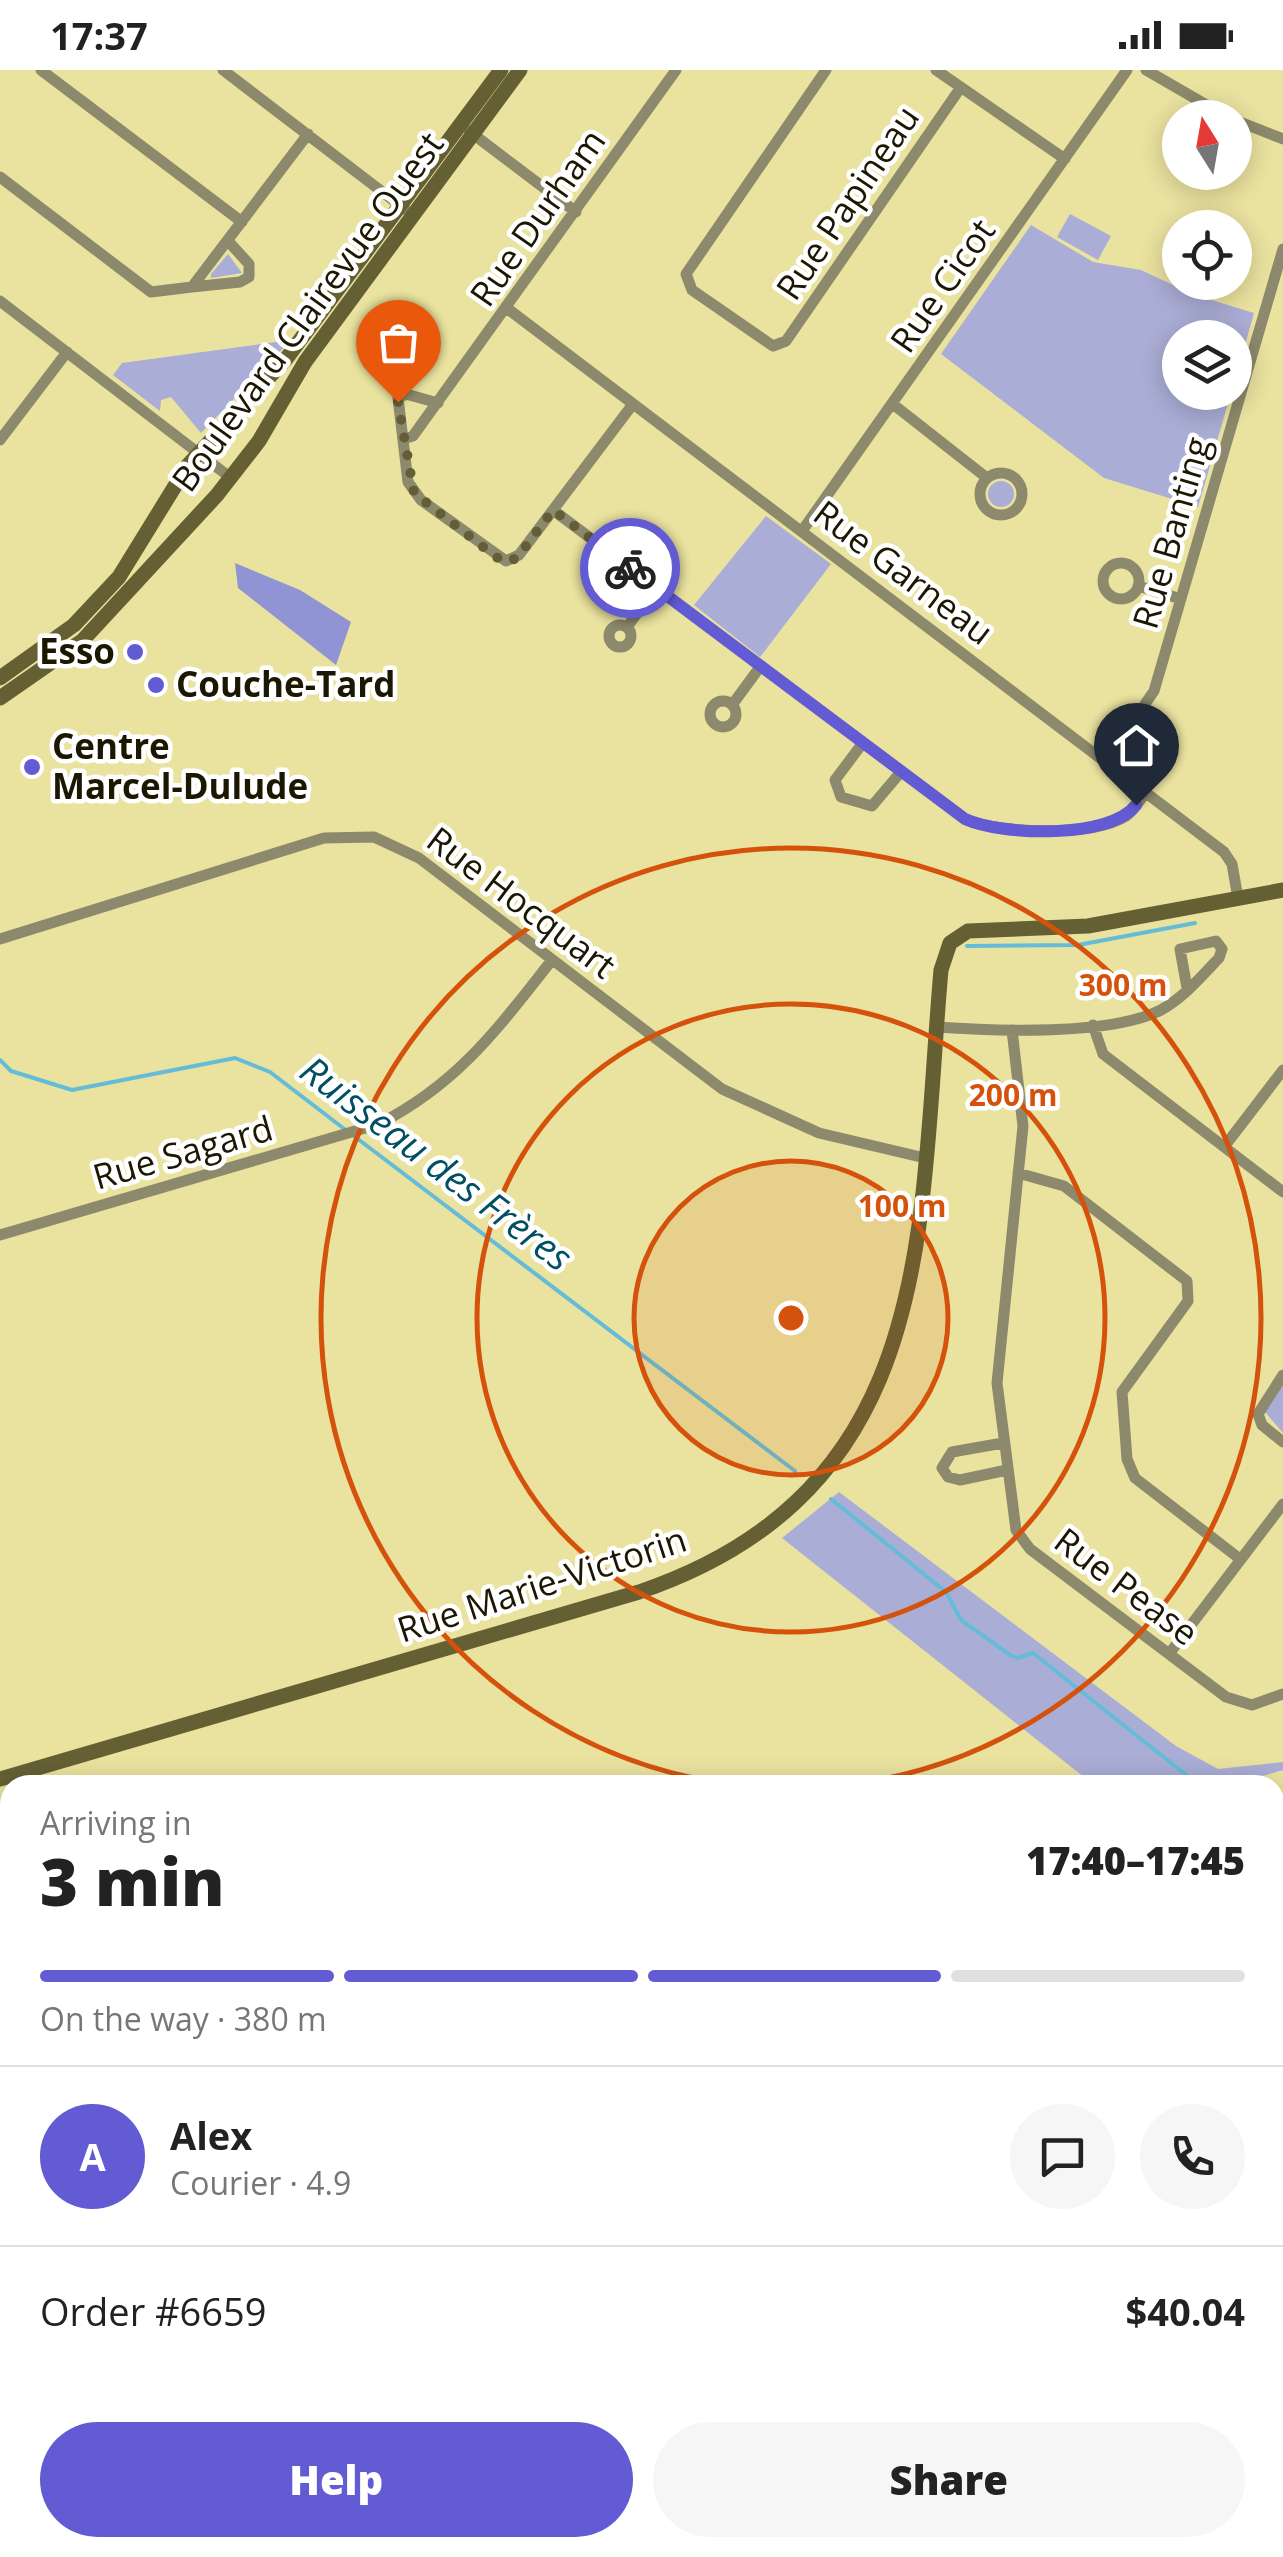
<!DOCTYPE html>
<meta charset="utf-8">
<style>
:root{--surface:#fff;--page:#f6f6f6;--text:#222;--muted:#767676;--line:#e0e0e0;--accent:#635bd4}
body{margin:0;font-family:"Open Sans",sans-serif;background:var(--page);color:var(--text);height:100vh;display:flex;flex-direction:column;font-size:38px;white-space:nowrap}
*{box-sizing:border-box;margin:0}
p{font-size:32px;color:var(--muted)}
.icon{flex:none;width:55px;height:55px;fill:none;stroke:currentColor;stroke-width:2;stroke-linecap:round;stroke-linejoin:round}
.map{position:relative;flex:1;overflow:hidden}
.sheet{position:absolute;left:0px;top:1705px;width:1285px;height:782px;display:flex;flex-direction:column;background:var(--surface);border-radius:30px 30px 0 0;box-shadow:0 5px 25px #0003}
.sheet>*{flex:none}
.needle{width:65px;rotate:349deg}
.controls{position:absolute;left:1162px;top:30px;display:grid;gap:20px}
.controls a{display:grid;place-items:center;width:90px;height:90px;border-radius:50%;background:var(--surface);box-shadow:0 5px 25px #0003;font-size:50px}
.pin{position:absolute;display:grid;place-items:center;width:85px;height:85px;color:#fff;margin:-102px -42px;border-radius:50% 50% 50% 0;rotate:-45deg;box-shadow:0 0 10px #0007}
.pin .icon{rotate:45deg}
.courier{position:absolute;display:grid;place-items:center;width:100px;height:100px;margin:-50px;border:8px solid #635bd4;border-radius:50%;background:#fff;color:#222;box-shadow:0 2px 12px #0007}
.head em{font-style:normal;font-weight:800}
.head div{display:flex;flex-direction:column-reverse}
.head{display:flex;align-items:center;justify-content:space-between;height:170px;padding:0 40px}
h1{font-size:65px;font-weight:800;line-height:75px}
.bar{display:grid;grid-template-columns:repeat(4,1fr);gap:15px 10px;align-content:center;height:120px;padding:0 40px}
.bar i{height:12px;border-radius:8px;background:var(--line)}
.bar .active{background:var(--accent)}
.bar p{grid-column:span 4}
.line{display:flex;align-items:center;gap:25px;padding:0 40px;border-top:2px solid var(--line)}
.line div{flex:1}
.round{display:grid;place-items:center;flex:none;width:105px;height:105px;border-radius:52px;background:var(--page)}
.button{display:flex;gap:20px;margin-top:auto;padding:20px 40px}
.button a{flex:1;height:115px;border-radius:60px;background:var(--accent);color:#fff;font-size:40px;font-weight:800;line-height:115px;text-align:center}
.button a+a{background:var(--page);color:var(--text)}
.status{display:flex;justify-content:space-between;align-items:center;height:70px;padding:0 50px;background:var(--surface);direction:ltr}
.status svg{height:28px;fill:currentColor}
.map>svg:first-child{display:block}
</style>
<div class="status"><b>17:37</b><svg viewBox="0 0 49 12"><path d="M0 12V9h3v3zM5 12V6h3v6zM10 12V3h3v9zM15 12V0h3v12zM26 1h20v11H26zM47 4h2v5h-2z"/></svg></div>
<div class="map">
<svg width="1283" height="2487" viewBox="0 0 1283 2487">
<rect width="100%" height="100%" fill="#eae29f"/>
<path fill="#aaadd5" d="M1070 144 1111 166 1098 190 1057 167Z
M1031 155 1093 192 1141 200 1192 224 1254 243 1235 310V268H1180V322L1231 323 1198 437 1104 408 941 284Z
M228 184 242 203 211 208V204Z
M291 270 201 363 171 327 161 330 160 341 113 305 122 293Z
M988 424a13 13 0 1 1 26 0a13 13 0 1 1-26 0Z
M766 446 831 494 760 587 694 535Z
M1283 1315V1363L1265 1342Z
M839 1422 1176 1676 1218 1699 1283 1692V1700L1231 1715H1094L782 1468Z"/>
<path fill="#9194d4" d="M235 493 300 520 351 552 336 595 238 518Z"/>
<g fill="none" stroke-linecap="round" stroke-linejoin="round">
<path stroke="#65bcd8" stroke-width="4" d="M967 876 1078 875 1195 853
M0 990 11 1001 72 1020 235 988 270 1002 347 1061
M354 1066 795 1401
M831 1429 946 1522 961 1550 1010 1585 1018 1588 1033 1583 1195 1712"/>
<path stroke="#8c896c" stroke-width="11" d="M41 0 242 152
M223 0 406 140
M826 0 686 204 692 220 773 276 786 271 961 17
M936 0 1065 89
M1146 0 1229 48
M1235 50 1283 69
M469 61 576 142
M0 107 151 222 192 217 308 64
M192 217 240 212 249 207V194L228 171
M0 231 231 408
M508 239 1224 782 1232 794 1238 828
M438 333 406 324 398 328 408 412 421 430 506 491 519 485 633 334
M894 335 987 408
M403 369 413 366 676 0
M0 370 67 282
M980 424a21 21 0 1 1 42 0a21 21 0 1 1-42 0Z
M553 440 965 749C1001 764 1092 767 1126 746 1134 741 1140 730 1146 722
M802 461 1127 0
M1103 511a18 18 0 1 1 36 0a18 18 0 1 1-36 0Z
M1138 516 1181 529
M609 566a11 11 0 1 1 22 0a11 11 0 1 1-22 0Z
M627 557 656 518
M710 644a13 13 0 1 1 26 0a13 13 0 1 1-26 0Z
M732 635 760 597
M862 674 835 710 841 727 872 736 900 703
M1105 692 1154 621 1283 179
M0 869 324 768 374 767 419 788 722 1019 819 1063 925 1088
M1093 955 1103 984 1283 1122
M936 957C993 961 1111 966 1161 940 1183 928 1202 906 1219 888L1222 879 1216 871 1180 879 1187 918
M1012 960 1023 1056 997 1313 1016 1460 1030 1479 1226 1627 1252 1635 1283 1624
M1224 1077 1283 1000
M1018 1103 1064 1116 1187 1211 1188 1231 1122 1322 1127 1389 1135 1408 1240 1489
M0 1165 379 1054C459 1013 498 958 552 890
M1283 1305 1258 1344 1262 1355 1283 1372
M1003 1373 952 1382 942 1398 948 1407 960 1410 1007 1400
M1169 1584 1283 1434"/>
<path stroke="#655f34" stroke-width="15" d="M0 608 74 555 119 507 188 395 286 289 501 0
M0 628 82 571 217 425 259 371 305 292 520 0
M0 1709 639 1522C939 1420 918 1160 941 900L950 873 968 861 1088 856 1283 820
M1275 2048 1283 2046
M0 2465 10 2460"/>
<path stroke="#302a03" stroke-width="20" d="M1275 1779 1283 1777
M1275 1812 1283 1810
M0 2182 10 2178
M0 2208 10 2203"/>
<defs>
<path id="rail" d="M1275 1732 1283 1729
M0 2104 10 2101"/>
</defs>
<use href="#rail" stroke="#3c381a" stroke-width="8"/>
<use href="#rail" stroke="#fff" stroke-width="4" stroke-dasharray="11" stroke-linecap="butt"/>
</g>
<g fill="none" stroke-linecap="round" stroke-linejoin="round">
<path stroke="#635e38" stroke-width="10" stroke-dasharray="0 18" d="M398 332 414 423 496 487 506 492 517 488 553 440 630 498"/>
<path stroke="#635bd4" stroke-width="12" d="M630 498 965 749C1002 766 1110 769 1136 735"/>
</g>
<circle cx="791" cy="1248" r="157" fill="#d4520b" fill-opacity=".12"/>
<g fill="none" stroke="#d4520b" stroke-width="5">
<circle cx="791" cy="1248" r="157"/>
<circle cx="791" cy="1248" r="314"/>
<path d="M738 1715A470 470 0 1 1 844 1715"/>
</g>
<g fill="#635bd4" stroke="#fff" stroke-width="4">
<circle cx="135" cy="582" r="10"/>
<circle cx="156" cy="615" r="10"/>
<circle cx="32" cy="697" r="10"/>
</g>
<g text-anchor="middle" stroke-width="9" stroke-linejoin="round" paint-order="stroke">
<g font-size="35" fill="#1b1700" stroke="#fff">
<text transform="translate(848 133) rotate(-56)" y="12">Rue Papineau</text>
<text transform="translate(538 148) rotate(-55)" y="12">Rue Durham</text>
<text transform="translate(943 216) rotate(-55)" y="12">Rue Cicot</text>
<text transform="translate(308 242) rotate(-54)" y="12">Boulevard Clairevue Ouest</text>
<text transform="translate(1172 463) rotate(-74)" y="12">Rue Banting</text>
<text transform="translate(903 503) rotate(37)" y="12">Rue Garneau</text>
<text transform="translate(521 833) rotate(37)" y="12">Rue Hocquart</text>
<text transform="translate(183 1083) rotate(-16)" y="12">Rue Sagard</text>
<text transform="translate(542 1515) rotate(-18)" y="12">Rue Marie-Victorin</text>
<text transform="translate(1126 1517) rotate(37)" y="12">Rue Pease</text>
</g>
<g font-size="35" font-weight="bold" fill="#1b1700" stroke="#fff" text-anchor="start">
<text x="115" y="594" text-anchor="end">Esso</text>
<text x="176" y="627">Couche-Tard</text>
<text x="52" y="689">Centre<tspan x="52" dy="40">Marcel-Dulude</tspan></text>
</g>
<g font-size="38" font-style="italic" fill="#004f62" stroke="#fff">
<text transform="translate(436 1094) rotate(37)" y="13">Ruisseau des Frères</text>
</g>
</g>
<circle cx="791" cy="1248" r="15" fill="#d4520b" stroke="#fff" stroke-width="5"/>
<g font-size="30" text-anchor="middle" font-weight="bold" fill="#d4520b" stroke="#fff" stroke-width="9" stroke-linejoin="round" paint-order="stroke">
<text x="1123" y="926">300 m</text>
<text x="1013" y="1036">200 m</text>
<text x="902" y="1147">100 m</text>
</g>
</svg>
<div class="controls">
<a><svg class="needle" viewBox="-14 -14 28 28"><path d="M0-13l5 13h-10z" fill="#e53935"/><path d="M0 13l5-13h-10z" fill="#767676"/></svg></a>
<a><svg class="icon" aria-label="locate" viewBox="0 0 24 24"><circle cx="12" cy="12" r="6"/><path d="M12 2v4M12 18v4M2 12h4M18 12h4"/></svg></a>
<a><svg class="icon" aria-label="layers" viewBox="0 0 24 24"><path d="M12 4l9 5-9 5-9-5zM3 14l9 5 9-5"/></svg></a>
</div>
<div class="pin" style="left:398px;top:332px;background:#ea580c"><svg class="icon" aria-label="bag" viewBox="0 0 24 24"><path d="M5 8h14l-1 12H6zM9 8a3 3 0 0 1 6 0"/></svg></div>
<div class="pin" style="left:1136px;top:735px;background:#1f2937"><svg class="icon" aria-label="home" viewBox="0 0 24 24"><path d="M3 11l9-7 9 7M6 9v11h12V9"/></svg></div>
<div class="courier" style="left:630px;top:498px"><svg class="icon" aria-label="bike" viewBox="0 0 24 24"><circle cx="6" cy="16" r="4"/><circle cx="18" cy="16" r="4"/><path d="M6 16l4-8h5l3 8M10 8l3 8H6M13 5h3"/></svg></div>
<section class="sheet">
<div class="head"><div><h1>3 min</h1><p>Arriving in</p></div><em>17:40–17:45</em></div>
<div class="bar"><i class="active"></i><i class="active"></i><i class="active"></i><i></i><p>On the way · 380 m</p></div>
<div class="line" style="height:180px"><b class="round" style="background:var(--accent);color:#fff">A</b><div><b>Alex</b><p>Courier · 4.9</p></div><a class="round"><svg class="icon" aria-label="chat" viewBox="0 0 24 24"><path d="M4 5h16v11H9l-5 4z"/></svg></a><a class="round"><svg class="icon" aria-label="phone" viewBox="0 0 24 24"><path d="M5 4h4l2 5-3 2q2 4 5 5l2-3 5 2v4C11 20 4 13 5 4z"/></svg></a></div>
<div class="line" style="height:130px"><div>Order #6659</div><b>$40.04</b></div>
<div class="button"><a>Help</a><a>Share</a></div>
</section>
</div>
